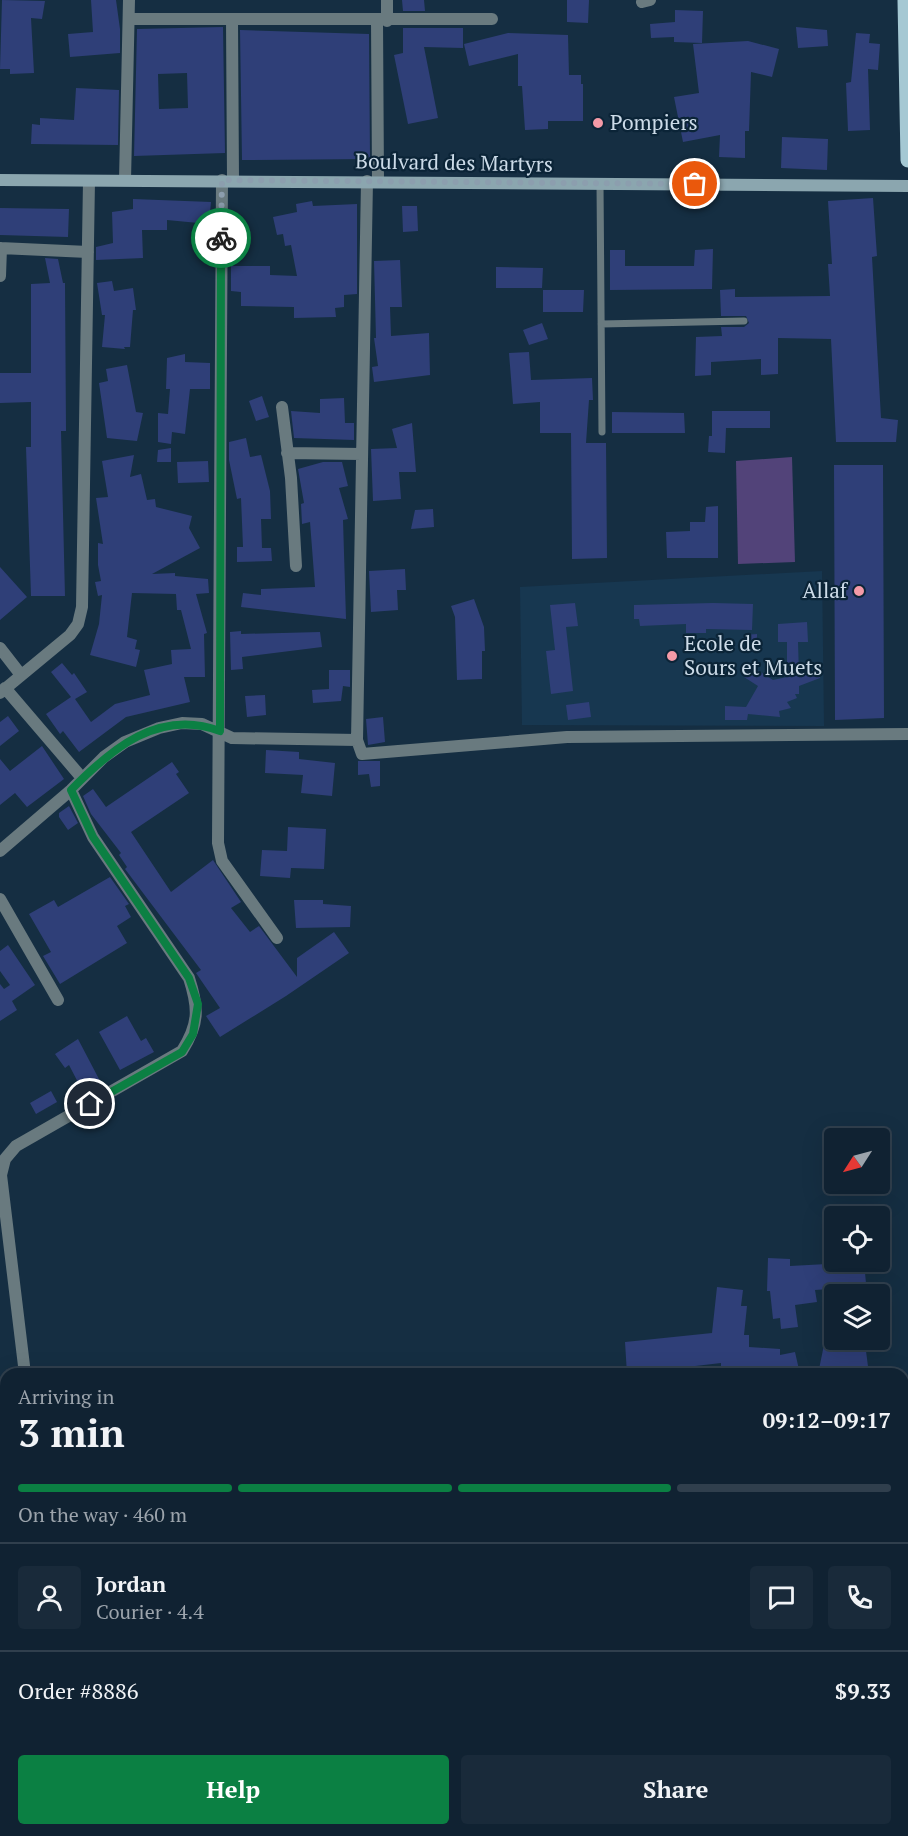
<!DOCTYPE html>
<meta charset="utf-8">
<style>
:root{--surface:#102232;--page:#192a3a;--text:#f1f3f6;--muted:#9ca4ac;--line:#303f4d;--accent:#0b8043}
body{margin:0;font-family:"PT Serif",serif;background:var(--page);color:var(--text);height:100vh;display:flex;flex-direction:column;font-size:22px;white-space:nowrap}
*{box-sizing:border-box;margin:0}
p{font-size:20px;color:var(--muted)}
.icon{flex:none;width:33px;height:33px;fill:none;stroke:currentColor;stroke-width:2;stroke-linecap:round;stroke-linejoin:round}
.map{position:relative;flex:1;overflow:hidden}
.details{position:absolute;left:0px;top:1368px;width:909px;height:468px;display:flex;flex-direction:column;background:var(--surface);border-radius:18px 18px 0 0;box-shadow:0 6px 24px #0002,0 0 0 2px var(--line)}
.details>*{flex:none}
.needle{width:39px;rotate:234deg}
.controls{position:absolute;left:824px;top:1128px;display:grid;gap:12px}
.controls a{display:grid;place-items:center;width:66px;height:66px;border-radius:6px;background:var(--surface);box-shadow:0 6px 24px #0002,0 0 0 2px var(--line);font-size:30px}
.pin{position:absolute;display:grid;place-items:center;width:51px;height:51px;color:#fff;margin:-26px;border:3px solid #fff;border-radius:50%;box-shadow:0 2px 6px #0007}
.courier{position:absolute;display:grid;place-items:center;width:60px;height:60px;margin:-30px;border:4px solid #0b8043;border-radius:50%;background:#fff;color:#222;box-shadow:0 2px 8px #0007}
.head em{font-style:normal;font-weight:700}
.head div{display:flex;flex-direction:column-reverse}
.head{display:flex;align-items:center;justify-content:space-between;height:102px;padding:0 18px}
h1{font-size:39px;font-weight:700;line-height:45px}
.bar{display:grid;grid-template-columns:repeat(4,1fr);gap:9px 6px;align-content:center;height:72px;padding:0 18px}
.bar i{height:8px;border-radius:4px;background:var(--line)}
.bar .on{background:var(--accent)}
.bar p{grid-column:span 4}
.line{display:flex;align-items:center;gap:15px;padding:0 18px;border-top:2px solid var(--line)}
.line div{flex:1}
.round{display:grid;place-items:center;flex:none;width:63px;height:63px;border-radius:6px;background:var(--page)}
.primary-button{display:flex;gap:12px;margin-top:auto;padding:12px 18px}
.primary-button a{flex:1;height:69px;border-radius:6px;background:var(--accent);color:#fff;font-size:24px;font-weight:700;line-height:69px;text-align:center}
.primary-button a+a{background:var(--page);color:var(--text)}
.map>svg:first-child{display:block}
</style>
<div class="map">
<svg width="908" height="1836" viewBox="0 0 908 1836">
<rect width="100%" height="100%" fill="#152e42"/>
<path fill="#173750" d="M822 571 824 726 522 725 520 587Z"/>
<path fill="#524379" d="M792 457 795 562 738 564 736 461Z"/>
<path fill="#2f3f78" fill-rule="evenodd" d="M2 0 45 1 42 19 31 18 34 73 10 74V69H0Z
M91 0H116L120 29V53L70 57 68 34 93 32Z
M402 0H424L425 11H403Z
M567 0H589L588 23 567 22Z
M675 10 703 11 702 43 674 42V37L651 38 650 24 675 22Z
M223 27 225 153 134 156 137 29ZM187 73 188 108 159 109 158 74Z
M796 27 827 30 828 46 798 48Z
M403 28H463V48L424 47 438 118 408 124 394 55 403 53Z
M240 30 369 34 370 159 242 160Z
M508 33 568 35 569 75H581V84H583V121H548V129L525 130 522 86H518V54L469 66 464 44Z
M856 33 870 34 869 43 880 44 878 70 868 69 870 130 848 131 846 83 851 82Z
M748 41 779 49 772 77 751 72 749 131H745V158L719 157 720 135 683 142 674 97 699 93 693 44Z
M76 88 119 90 118 145 31 144 32 124 40 125V118L74 120Z
M782 137 828 139 827 170 781 168Z
M873 198 877 256 872 257 881 418 898 420 896 442H836L831 339 778 338V374L761 375V359L711 362V375L695 376 696 337 722 336 721 327H744L749 323 746 316H721L720 290 735 289V297L830 296 828 264H832L828 201Z
M133 199 211 202 209 224 167 220V230H142L143 258 96 260V247L113 243 112 212 133 209Z
M312 201 313 206 357 204V294L344 295V307L335 308 336 317 294 318V307L241 306V292L231 291V266H270V275L297 276 291 245 285 246 283 234 277 235 273 217 297 212 296 204Z
M402 206H417L418 231 403 232Z
M0 208 69 209 68 237 0 235Z
M713 249 712 289 610 290V250H625V266H694L695 250Z
M45 258 58 259 63 283H65L66 431H61L65 596H31L26 447H31V402L0 403V373H31V284L50 283Z
M400 260 402 307H390L391 336 429 333 430 375 374 382 372 367 378 366 374 338H376L374 261Z
M496 267 543 268 542 288H496Z
M112 281 114 291 133 288 136 310H133L130 347H124L125 349 102 347 105 315H102L97 283Z
M543 290H584L583 312H543Z
M542 323 548 339 529 345 523 330Z
M529 352 531 380 592 378 593 400H589L586 443H606L607 558 572 559 571 433H540V402L513 404 509 353Z
M185 354V362L210 363V389H190L185 434 172 432 171 444 158 442V413L168 414 170 389H166L167 358Z
M127 365 136 412 143 413 137 441 107 438 99 383 108 381 106 369Z
M262 396 269 417 256 421 249 401Z
M344 398 345 423H354V440L294 438 291 411 320 413V399Z
M712 411H770V428H726L725 453 708 452 709 436H712Z
M612 412 684 413 685 433H612Z
M412 423 416 472H399L401 499 373 501 371 449 397 448 392 429Z
M246 438 250 457 261 455 270 491 271 519H261L262 548H271L272 561 237 562V547H243L241 498 237 499 229 460V442Z
M171 448V462H157L158 450Z
M134 455 130 477 141 474 147 500 155 499 156 507 192 516 189 528 200 548 152 574 175 573V576L208 579 209 593 196 594 207 633 204 634 205 677H184L190 702 126 717 79 752 63 731 60 734 46 714 71 697 51 672 62 663 72 675 74 673 87 692 75 699 91 722 115 704 150 695 144 670 172 664 171 650 191 649 181 610H177L176 594 132 593 127 637 137 640 135 649 140 650 136 667 90 655 99 624 102 595 98 596 95 582 101 581 98 565V543L103 544 96 498 108 497 102 461Z
M208 461 209 482 178 483 177 462Z
M323 462H342L348 486 339 488 348 519 343 520 346 619 241 607 243 593 261 595V589L315 587 310 522 302 524 301 504 304 503 298 469Z
M834 465H883L884 718 835 720Z
M718 506V558H667L666 532 690 531V522H705L706 507Z
M433 509 434 527 411 529 415 510Z
M0 567 27 597 0 620Z
M405 569 406 590H397L398 610 371 612 369 571Z
M474 599 484 627 485 651H482V679L457 680 455 617 451 606Z
M575 603 578 626 566 627 573 691 551 694 546 651 555 650 550 605Z
M713 603 753 604 752 630 706 629V633H686V624L640 626 639 619H634V605Z
M807 622 808 642H798L799 675 819 672 820 678 799 686V694H795L797 698 787 702 791 708 779 711 780 717 748 714 747 720H725V706L746 707 758 686 744 677 751 666 773 680 787 677V642H778V624Z
M241 631V634L320 632 322 647 242 657 243 669 231 670 230 632Z
M757 634V652H745V635Z
M329 670H350V687L343 686 341 701 313 703 312 690 329 689Z
M265 695 266 715 247 717 245 696Z
M589 702 591 717 568 720 566 705Z
M8 716 19 731 0 746V722Z
M383 717 385 742 368 745 366 719Z
M42 746 64 779 27 807 15 793 0 805V759L10 771Z
M266 750 299 752V759L335 763 332 796 301 793 303 775 265 773Z
M358 761H380V786L371 787 369 774 358 775Z
M172 762 179 772 176 774 189 793 131 832 171 892 213 860 241 902 231 908 250 932 259 926 297 977V958L334 932 349 953 286 996 220 1037 206 1016 220 1008 196 973 201 970 125 869 127 867 119 855 121 853 91 814 83 796 93 789 106 807Z
M69 806 78 823 68 830 59 817V813Z
M288 827 326 829 324 869 291 868 290 878 260 876 262 850 287 851Z
M110 877 129 904 125 906 131 917 117 926 127 943 60 984 43 956 51 952 29 914 54 900 58 907Z
M294 900H323V904L351 906 350 927 296 928Z
M8 945 35 985 12 1001 17 1010 0 1021V984L4 989 10 985 0 971V951Z
M127 1016 141 1041 146 1038 154 1052 120 1070 99 1032Z
M78 1039 100 1081 82 1090 69 1065 65 1068 55 1054Z
M51 1091 57 1102 36 1114 30 1103Z
M768 1258 790 1259V1266L864 1262 867 1294H845L844 1288 815 1290 817 1302 795 1305 798 1327 781 1329 780 1318 773 1319 770 1291H767Z
M717 1287 743 1290 741 1306H747L744 1335H749V1347L780 1349V1355L795 1352 800 1374H754V1370H721V1363L627 1374 625 1342 712 1333Z
M825 1340H851L853 1352 866 1351 869 1374H818Z"/>
<g fill="none" stroke-linecap="round" stroke-linejoin="round">
<path stroke="#697a7f" stroke-width="7" d="M600 183 602 432
M601 324 744 321"/>
<path stroke="#697a7f" stroke-width="12" d="M642 2 650 0
M129 19H492
M232 20 233 180
M377 21 378 181
M387 21V0
M125 180 129 0
M222 180 218 843 222 861 277 938
M367 181 357 740 362 754 567 737 908 734
M0 248 88 252
M0 276 1 248
M282 407 291 478 296 566
M287 453 362 454
M0 648 21 675
M5 688 82 778
M0 693 70 635 78 624 82 607 89 181
M0 851 71 790 104 757 125 742 159 728 182 723 202 724 232 738 357 740
M0 899 58 1000
M25 1374 1 1175 5 1159 16 1146 182 1051C199 1024 199 1009 189 978L93 837 71 790
M903 1484H908
M0 1489H6"/>
<path stroke="#8ba6af" stroke-width="12" d="M0 180 908 186"/>
<path stroke="#a5c8d3" stroke-width="15" d="M905 0 908 160"/>
</g>
<g fill="none" stroke-linecap="round" stroke-linejoin="round">
<path stroke="#8c9eae" stroke-width="6" stroke-dasharray="0 10.8" d="M221 238 222 180 695 184"/>
<path stroke="#0b8043" stroke-width="8" d="M90 1104 182 1052 193 1034 198 1004 189 978 93 837 71 790C111 749 159 708 220 731L221 238"/>
</g>
<g fill="#f49aa7" stroke="#0b2437" stroke-width="2">
<circle cx="598" cy="123" r="6"/>
<circle cx="859" cy="591" r="6"/>
<circle cx="672" cy="656" r="6"/>
</g>
<g text-anchor="middle" stroke-width="4.5" stroke-linejoin="round" paint-order="stroke">
<g font-size="21" fill="#ccdbe8" stroke="#0b2437" text-anchor="start">
<text x="610" y="130">Pompiers</text>
<text x="847" y="598" text-anchor="end">Allaf</text>
<text x="684" y="651">Ecole de<tspan x="684" dy="24">Sours et Muets</tspan></text>
</g>
<g font-size="21" fill="#ccdbe8" stroke="#0b2437">
<text transform="translate(454 163) rotate(1)" y="7">Boulvard des Martyrs</text>
</g>
</g>
</svg>
<div class="controls">
<a><svg class="needle" viewBox="-14 -14 28 28"><path d="M0-13l5 13h-10z" fill="#e53935"/><path d="M0 13l5-13h-10z" fill="#9ca4ac"/></svg></a>
<a><svg class="icon" aria-label="locate" viewBox="0 0 24 24"><circle cx="12" cy="12" r="6"/><path d="M12 2v4M12 18v4M2 12h4M18 12h4"/></svg></a>
<a><svg class="icon" aria-label="layers" viewBox="0 0 24 24"><path d="M12 4l9 5-9 5-9-5zM3 14l9 5 9-5"/></svg></a>
</div>
<div class="pin" style="left:695px;top:184px;background:#ea580c"><svg class="icon" aria-label="bag" viewBox="0 0 24 24"><path d="M5 8h14l-1 12H6zM9 8a3 3 0 0 1 6 0"/></svg></div>
<div class="pin" style="left:90px;top:1104px;background:#1f2937"><svg class="icon" aria-label="home" viewBox="0 0 24 24"><path d="M3 11l9-7 9 7M6 9v11h12V9"/></svg></div>
<div class="courier" style="left:221px;top:238px"><svg class="icon" aria-label="bike" viewBox="0 0 24 24"><circle cx="6" cy="16" r="4"/><circle cx="18" cy="16" r="4"/><path d="M6 16l4-8h5l3 8M10 8l3 8H6M13 5h3"/></svg></div>
<section class="details">
<div class="head"><div><h1>3 min</h1><p>Arriving in</p></div><em>09:12–09:17</em></div>
<div class="bar"><i class="on"></i><i class="on"></i><i class="on"></i><i></i><p>On the way · 460 m</p></div>
<div class="line" style="height:108px"><a class="round"><svg class="icon" aria-label="person" viewBox="0 0 24 24"><circle cx="12" cy="8" r="4"/><path d="M4 21q1-7 8-7t8 7"/></svg></a><div><b>Jordan</b><p>Courier · 4.4</p></div><a class="round"><svg class="icon" aria-label="chat" viewBox="0 0 24 24"><path d="M4 5h16v11H9l-5 4z"/></svg></a><a class="round"><svg class="icon" aria-label="phone" viewBox="0 0 24 24"><path d="M5 4h4l2 5-3 2q2 4 5 5l2-3 5 2v4C11 20 4 13 5 4z"/></svg></a></div>
<div class="line" style="height:78px"><div>Order #8886</div><b>$9.33</b></div>
<div class="primary-button"><a>Help</a><a>Share</a></div>
</section>
</div>
